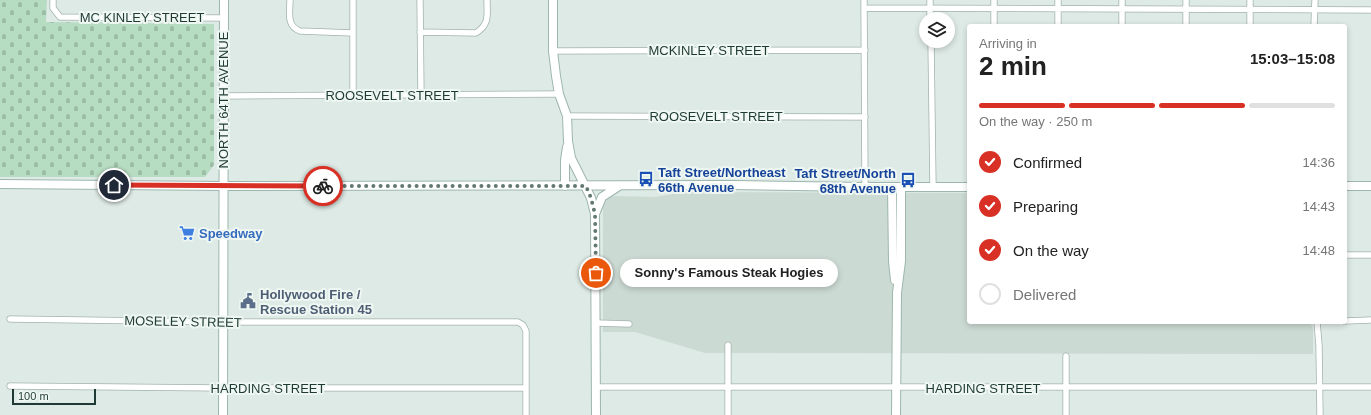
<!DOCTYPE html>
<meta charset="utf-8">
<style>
:root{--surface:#fff;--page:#f6f6f6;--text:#222;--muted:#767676;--line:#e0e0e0;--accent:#d93025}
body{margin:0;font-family:Arial,sans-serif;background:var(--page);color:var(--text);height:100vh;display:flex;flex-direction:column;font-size:15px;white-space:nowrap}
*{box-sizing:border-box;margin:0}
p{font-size:13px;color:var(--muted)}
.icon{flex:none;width:22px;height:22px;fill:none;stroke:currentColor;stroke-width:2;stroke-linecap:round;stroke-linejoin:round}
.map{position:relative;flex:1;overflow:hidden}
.details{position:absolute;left:967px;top:24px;width:380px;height:300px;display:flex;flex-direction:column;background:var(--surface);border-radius:4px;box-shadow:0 2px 6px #0003}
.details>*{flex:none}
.tools{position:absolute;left:919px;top:12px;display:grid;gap:8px}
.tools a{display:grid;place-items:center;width:36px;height:36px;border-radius:50%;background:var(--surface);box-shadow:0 2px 6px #0003;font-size:20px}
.scale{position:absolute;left:12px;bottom:10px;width:84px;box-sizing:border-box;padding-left:4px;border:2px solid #1f3a34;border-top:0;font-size:11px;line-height:14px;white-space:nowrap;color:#1f3a34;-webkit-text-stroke:3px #eff7f3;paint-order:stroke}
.pin{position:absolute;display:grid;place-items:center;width:34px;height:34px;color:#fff;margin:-17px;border:2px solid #fff;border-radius:50%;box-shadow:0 1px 4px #0007}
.courier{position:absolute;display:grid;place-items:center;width:40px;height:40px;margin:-20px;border:3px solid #d93025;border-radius:50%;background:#fff;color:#222;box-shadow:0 1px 5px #0007}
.bubble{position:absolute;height:28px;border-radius:14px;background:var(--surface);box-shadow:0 2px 6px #0003;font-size:13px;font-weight:700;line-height:28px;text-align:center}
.head em{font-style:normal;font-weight:700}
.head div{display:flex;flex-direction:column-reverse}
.head{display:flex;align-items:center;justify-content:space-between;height:68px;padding:0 12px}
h1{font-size:26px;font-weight:700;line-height:30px}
.bar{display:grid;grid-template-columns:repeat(4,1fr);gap:6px 4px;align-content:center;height:48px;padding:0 12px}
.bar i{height:5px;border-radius:3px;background:var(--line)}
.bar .current{background:var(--accent)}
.bar p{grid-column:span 4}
ol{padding:0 12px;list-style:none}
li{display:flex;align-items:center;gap:12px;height:44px}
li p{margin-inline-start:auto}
li .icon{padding:4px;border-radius:50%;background:var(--accent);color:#fff;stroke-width:4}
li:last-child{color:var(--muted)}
li i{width:22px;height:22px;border:2px solid var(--line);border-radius:50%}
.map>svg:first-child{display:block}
</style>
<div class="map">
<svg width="1371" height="415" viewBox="0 0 1371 415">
<defs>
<pattern id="cemetery-stones" width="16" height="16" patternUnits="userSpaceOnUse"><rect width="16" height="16" fill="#b6dcc1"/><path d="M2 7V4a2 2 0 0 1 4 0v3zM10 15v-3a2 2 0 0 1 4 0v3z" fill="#9cbea6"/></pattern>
</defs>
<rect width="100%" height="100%" fill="#deeae5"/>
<path fill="#ccdad4" d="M685 192 969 193V322H1310L1313 329V354L705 353 635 332H603V204L610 196 655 197Z"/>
<path fill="url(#cemetery-stones)" d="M0 0H47L46 22 214 24V165L205 177H0Z"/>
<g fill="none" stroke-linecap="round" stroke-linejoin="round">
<defs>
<path id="street" d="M53 0V8L60 17 223 18
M290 0C290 12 286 26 300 31L353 33
M353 0V95
M420 0 421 95
M864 0 865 187
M930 0V19
M1058 0V26
M864 8 1371 10
M994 26V0
M1122 26V0
M1186 26V0
M1250 26V0
M1314 26 1315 0
M420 32 476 33C490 24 487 15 487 0
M931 41 933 187
M553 51 865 50
M224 96 559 94
M567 116 865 117
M1345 255H1371
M10 319 223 322H518L523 325 526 331V415
M1345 321 1371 320
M1317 322 1319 345 1320 415
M596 323 629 324
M1066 356V415
M10 386 223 388H526
M596 387H1371
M728 415V345"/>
<path id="secondary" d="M553 0V51L556 76 559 94 567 116 568 141 571 158 591 198 595 214 596 415
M0 184 223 186 733 185 862 187H969
M565 186V160L567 147
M1345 186H1371
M892 187 893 261 895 280
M595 214 602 197 619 186
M223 415 224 0
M896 415 897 293 901 261V187"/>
</defs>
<use href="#street" stroke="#a1b2ac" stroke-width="7"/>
<use href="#secondary" stroke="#9db6ae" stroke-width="10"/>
<use href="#street" stroke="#fff" stroke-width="5.5"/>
<use href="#secondary" stroke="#fff" stroke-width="8"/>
</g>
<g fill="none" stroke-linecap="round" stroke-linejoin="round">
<path stroke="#627872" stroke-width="4" stroke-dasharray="0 7.2" d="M323 186H586L591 198 595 214 596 273"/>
<path stroke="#d93025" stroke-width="5" d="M114 185 323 186"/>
</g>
<defs>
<symbol id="bus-bare" viewBox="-9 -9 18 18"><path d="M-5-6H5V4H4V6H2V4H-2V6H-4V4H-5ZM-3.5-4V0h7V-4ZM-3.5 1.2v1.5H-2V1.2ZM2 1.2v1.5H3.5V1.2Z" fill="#1a4fb4" stroke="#eff7f3" stroke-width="2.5" paint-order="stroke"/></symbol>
<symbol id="supermarket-bare" viewBox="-9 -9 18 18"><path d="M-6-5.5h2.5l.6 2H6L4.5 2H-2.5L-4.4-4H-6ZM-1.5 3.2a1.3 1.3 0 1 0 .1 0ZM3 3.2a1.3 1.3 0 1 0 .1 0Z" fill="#3f7fe0" stroke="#eff7f3" stroke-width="2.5" paint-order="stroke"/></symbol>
<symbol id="civic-bare" viewBox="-9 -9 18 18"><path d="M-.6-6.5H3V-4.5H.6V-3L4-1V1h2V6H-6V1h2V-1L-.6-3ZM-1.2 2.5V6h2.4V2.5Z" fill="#5c6f8a" stroke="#eff7f3" stroke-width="2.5" paint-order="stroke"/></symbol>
</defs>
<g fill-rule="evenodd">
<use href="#bus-bare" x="635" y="168" width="22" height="22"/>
<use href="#bus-bare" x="897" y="169" width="22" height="22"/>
<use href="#supermarket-bare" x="176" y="222" width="22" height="22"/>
<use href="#civic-bare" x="237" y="290" width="22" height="22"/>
</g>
<g text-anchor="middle" stroke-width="4" stroke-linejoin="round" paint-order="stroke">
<g font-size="13" fill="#1f3a34" stroke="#eff7f3">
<text x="142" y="22">MC KINLEY STREET</text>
<text x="709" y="55">MCKINLEY STREET</text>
<text x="392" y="100">ROOSEVELT STREET</text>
<text transform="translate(223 100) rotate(-90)" y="5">NORTH 64TH AVENUE</text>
<text x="716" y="121">ROOSEVELT STREET</text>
<text transform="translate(183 321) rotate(1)" y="5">MOSELEY STREET</text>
<text x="268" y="393">HARDING STREET</text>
<text x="983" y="393">HARDING STREET</text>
</g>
<g font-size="13" font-weight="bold" fill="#164399" stroke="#eff7f3" text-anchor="start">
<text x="658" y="177">Taft Street/Northeast<tspan x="658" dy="15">66th Avenue</tspan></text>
<text x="896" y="178" text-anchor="end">Taft Street/North<tspan x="896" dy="15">68th Avenue</tspan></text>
</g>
<g font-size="13" font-weight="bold" fill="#366cbe" stroke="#eff7f3" text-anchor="start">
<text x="199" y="238">Speedway</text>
</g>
<g font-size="13" font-weight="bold" fill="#4e5e75" stroke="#eff7f3" text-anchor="start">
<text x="260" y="299">Hollywood Fire /<tspan x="260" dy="15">Rescue Station 45</tspan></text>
</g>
</g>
</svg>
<div class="tools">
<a><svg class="icon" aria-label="layers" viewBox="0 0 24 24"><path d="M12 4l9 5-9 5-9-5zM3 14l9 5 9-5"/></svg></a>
</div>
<div class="scale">100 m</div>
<div class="pin" style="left:596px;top:273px;background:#ea580c"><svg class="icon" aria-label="bag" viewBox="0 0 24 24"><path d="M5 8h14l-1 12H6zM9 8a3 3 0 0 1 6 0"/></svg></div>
<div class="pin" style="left:114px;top:185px;background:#1f2937"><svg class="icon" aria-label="home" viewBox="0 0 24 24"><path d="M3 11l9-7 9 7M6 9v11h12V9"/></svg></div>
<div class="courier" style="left:323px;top:186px"><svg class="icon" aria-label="bike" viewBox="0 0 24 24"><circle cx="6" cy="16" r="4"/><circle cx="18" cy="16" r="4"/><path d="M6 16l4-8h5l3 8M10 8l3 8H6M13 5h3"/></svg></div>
<div class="bubble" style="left:620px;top:259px;width:218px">Sonny's Famous Steak Hogies</div>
<section class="details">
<div class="head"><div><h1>2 min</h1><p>Arriving in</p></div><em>15:03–15:08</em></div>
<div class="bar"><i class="current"></i><i class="current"></i><i class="current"></i><i></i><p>On the way · 250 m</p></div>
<ol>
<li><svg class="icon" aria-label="check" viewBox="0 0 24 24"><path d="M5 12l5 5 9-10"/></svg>Confirmed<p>14:36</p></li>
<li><svg class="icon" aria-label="check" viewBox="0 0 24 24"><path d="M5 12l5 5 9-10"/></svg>Preparing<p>14:43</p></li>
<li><svg class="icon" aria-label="check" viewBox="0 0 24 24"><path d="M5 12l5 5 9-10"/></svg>On the way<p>14:48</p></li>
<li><i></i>Delivered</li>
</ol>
</section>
</div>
